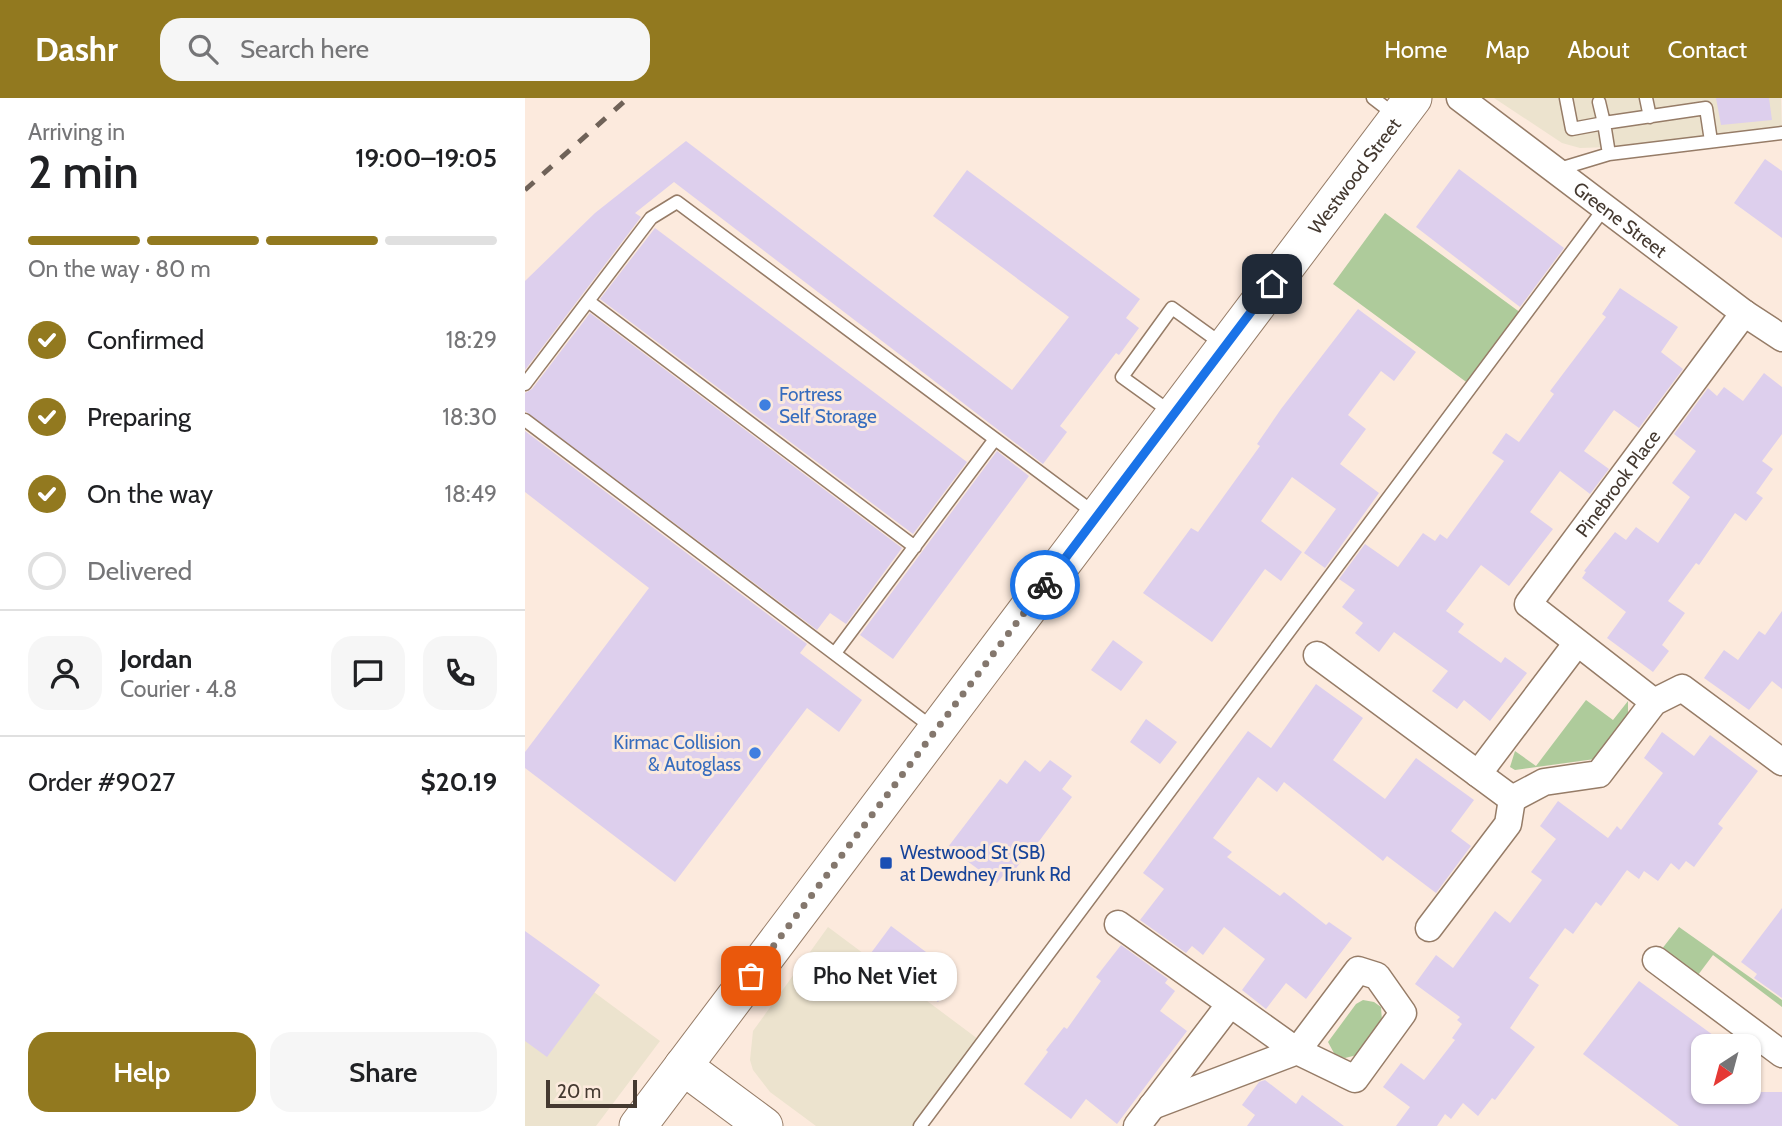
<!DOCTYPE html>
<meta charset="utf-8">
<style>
:root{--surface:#fff;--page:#f6f6f6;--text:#202124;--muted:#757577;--line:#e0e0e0;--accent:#92791f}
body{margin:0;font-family:Cabin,sans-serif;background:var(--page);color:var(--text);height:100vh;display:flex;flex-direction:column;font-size:26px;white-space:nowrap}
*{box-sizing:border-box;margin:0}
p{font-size:23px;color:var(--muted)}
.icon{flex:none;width:38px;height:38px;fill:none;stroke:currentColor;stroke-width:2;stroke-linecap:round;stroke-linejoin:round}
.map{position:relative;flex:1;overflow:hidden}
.panel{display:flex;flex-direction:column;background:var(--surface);width:525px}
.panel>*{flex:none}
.needle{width:46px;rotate:216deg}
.buttons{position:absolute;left:1166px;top:936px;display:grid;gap:14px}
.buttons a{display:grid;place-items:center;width:70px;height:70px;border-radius:14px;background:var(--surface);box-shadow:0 2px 5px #0004;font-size:35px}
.scale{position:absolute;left:21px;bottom:18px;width:91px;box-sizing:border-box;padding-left:7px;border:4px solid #443930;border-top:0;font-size:19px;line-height:24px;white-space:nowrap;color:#443930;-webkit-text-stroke:5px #fceadd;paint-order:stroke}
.pin{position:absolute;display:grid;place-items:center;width:60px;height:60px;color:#fff;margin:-30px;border-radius:14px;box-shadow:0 4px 10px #0006}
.courier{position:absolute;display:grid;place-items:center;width:70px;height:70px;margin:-35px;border:5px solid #1a73e8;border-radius:50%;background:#fff;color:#222;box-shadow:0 2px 9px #0007}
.bubble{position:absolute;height:49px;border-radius:21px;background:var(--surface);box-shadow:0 2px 5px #0004;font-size:23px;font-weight:600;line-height:49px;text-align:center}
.head em{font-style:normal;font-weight:600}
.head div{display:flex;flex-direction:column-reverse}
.head{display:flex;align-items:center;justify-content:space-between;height:119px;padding:0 28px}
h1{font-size:46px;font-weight:600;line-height:52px}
.bar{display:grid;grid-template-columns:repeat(4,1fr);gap:10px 7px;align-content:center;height:84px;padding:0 28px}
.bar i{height:9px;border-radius:5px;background:var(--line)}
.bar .current{background:var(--accent)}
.bar p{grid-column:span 4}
.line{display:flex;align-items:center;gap:18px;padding:0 28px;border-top:2px solid var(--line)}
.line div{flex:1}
.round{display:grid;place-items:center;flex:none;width:74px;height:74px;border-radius:21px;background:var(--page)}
ol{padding:0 28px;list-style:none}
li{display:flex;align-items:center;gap:21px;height:77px}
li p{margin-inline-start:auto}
li .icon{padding:7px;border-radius:50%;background:var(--accent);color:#fff;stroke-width:4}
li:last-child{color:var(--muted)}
li i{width:38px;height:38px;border:4px solid var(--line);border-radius:50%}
.action{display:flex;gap:14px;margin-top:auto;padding:14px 28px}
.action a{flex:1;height:80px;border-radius:21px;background:var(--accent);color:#fff;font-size:28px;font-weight:600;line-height:80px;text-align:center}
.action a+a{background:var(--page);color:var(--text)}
header{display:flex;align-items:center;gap:42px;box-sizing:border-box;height:98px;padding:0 35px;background:var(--accent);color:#fff}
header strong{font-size:33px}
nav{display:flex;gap:38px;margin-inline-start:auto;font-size:24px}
.search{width:490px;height:63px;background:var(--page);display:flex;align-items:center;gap:18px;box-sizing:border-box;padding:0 24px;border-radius:21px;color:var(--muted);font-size:26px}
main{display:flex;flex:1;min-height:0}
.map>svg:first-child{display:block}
</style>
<header>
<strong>Dashr</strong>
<div class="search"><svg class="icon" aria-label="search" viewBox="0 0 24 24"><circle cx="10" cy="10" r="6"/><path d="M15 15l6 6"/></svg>Search here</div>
<nav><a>Home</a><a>Map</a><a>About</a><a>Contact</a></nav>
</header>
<main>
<section class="panel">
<div class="head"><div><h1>2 min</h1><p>Arriving in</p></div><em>19:00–19:05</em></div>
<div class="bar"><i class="current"></i><i class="current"></i><i class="current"></i><i></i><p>On the way · 80 m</p></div>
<ol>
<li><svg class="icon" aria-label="check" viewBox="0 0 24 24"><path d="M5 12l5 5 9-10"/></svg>Confirmed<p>18:29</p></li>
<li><svg class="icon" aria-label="check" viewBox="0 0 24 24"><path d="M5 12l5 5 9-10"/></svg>Preparing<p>18:30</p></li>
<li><svg class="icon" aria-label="check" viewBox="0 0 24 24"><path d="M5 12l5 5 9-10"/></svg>On the way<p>18:49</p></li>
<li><i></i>Delivered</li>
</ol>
<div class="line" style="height:126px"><a class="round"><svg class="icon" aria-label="person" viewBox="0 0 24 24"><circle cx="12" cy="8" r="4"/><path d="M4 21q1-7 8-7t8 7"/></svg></a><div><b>Jordan</b><p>Courier · 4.8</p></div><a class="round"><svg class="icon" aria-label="chat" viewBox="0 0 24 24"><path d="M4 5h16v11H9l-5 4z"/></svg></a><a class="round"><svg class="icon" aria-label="phone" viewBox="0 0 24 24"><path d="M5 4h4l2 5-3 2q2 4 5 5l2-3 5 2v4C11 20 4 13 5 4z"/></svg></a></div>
<div class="line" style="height:91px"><div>Order #9027</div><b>$20.19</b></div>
<div class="action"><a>Help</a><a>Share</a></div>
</section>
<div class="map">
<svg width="1257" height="1028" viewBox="0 0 1257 1028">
<rect width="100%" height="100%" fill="#fceadd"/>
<path fill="#ece3ce" d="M969 0H1256L1257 35 1091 56 1085 49 1055 50 1037 45Z
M303 829 457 944 395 1028H291L245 994 228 972 225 962 228 933Z
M0 843 135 943 71 1028H0Z"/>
<path fill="#aecb9b" d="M860 115 996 215 944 286 808 186Z
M1061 602 1088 622 1103 603V618L1070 661 990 672 985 669 990 653 1011 668Z
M1154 829 1257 902V909L1188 857 1173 877 1149 860 1133 856Z
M838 902 849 904 856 909 857 923 832 957 820 960 810 957 803 944 831 906Z"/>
<path fill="#ddcfed" d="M1191 0H1244L1247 22 1196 27Z
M161 43 487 292 544 219 408 118 442 72 615 201 601 220 614 230 594 257 591 255 535 328 542 334 518 366 149 84 110 115 116 119 0 272V183L70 115Z
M1240 61 1257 73V140L1209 105Z
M934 71 1039 150 995 209 891 129Z
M130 130 442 364 388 436 75 201Z
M1095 190 1153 229 1136 254 1158 271 1114 330 1089 312 1059 353 1084 371 1065 396 1035 373 1005 414 1028 431 984 488 956 467 921 513 939 526 933 534 976 565 980 559 1002 575 965 623 939 602 932 611 907 593 923 573 869 534 854 554 830 535 838 525 817 509 830 492 814 481 840 446 873 469 898 435 910 443 915 436 922 441 979 363 967 355 981 335 994 344 1029 296 1025 293 1081 219 1077 216Z
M833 211 891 254 869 283 856 273 823 317 841 331 815 366 854 395 800 470 779 455 811 411 767 379 736 423 777 454 756 483 740 471 687 544 618 495 666 430 673 434 735 348 732 346 756 311Z
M65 215 377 450 321 526 305 515 292 532 0 313V295L7 291Z
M1239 275 1257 289V336L1237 363 1248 371 1231 395 1238 400 1221 423 1210 415 1174 467 1171 465 1143 503 1160 515 1137 547 1144 553 1128 574 1082 540 1101 514 1057 480 1061 474 1059 473 1090 434 1101 442 1111 429 1133 445 1165 399 1147 385 1171 353 1149 336 1183 290 1192 298 1199 289 1218 303Z
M0 333 282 546 275 555 337 602 314 634 282 610 150 784 0 670V654L124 490 0 394Z
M472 353 504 378 368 561 335 537Z
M1257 513V591L1247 583 1224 612 1179 580 1199 552 1213 562 1234 533 1240 537Z
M588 542 618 564 596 593 566 572Z
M791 586 838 620 808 662 860 701 891 660 949 702 926 733 946 748 911 795 862 758 858 763 759 684 752 694 733 679 688 740 707 754 702 759 755 798 759 794 801 827 804 824 827 840 781 901 761 885 741 911 717 892 740 861 699 829 678 857 667 848 661 855 615 822 639 791 618 775 723 633 746 650Z
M621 621 652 644 635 666 605 644Z
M1137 634 1169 658 1185 637 1233 673 1193 726 1198 730 1169 769 1161 763 1154 772 1146 765 1133 783 1119 773 1114 781 1102 772 1076 808 1071 804 1048 836 1040 830 1004 880 1014 887 985 930 1010 949 970 1002 967 1000 953 1018 938 1005 926 1021 920 1016 912 1028H871L885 1009 858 989 876 965 899 982 930 942 927 940 937 926 932 922 935 919 890 886 911 857 928 870 970 813 985 825 1017 782 1006 774 1031 741 1015 728 1033 703 1083 740 1092 728 1096 732 1138 675 1119 660Z
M500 662 515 674 525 662 547 678 537 691 547 699 509 750 507 749 486 777 481 774 472 785 423 749 475 681 482 686Z
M1257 810V900L1229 880 1232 876 1216 864Z
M366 828 432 877 413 904 346 855Z
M0 833 75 887 22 959 0 943Z
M596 847 643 881 640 885 650 893 635 913 662 933 592 1026 561 1001 546 1021 499 986 523 954 521 952 539 929 542 931 576 883 571 879Z
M1114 883 1203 948H1178V994H1257V1028H1154L1058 956Z
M740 982 771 1006 777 997 819 1028H722L730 1017 717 1007 734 984Z"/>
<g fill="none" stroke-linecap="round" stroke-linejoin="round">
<defs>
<path id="service" d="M848 0 870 17
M1041 0 1047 31 1079 25 1074 4
M1121 0 1125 19
M1084 56 1079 25 1181 10 1186 43
M1031 72 1084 56 1257 35
M63 203 390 449
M0 286 126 120 152 104 572 417
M647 315 597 279 647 210 697 246
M0 322 408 630
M310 555 470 341
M395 1028 1081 108"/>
<g id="minor">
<path id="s1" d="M935 0 1219 215 1257 240"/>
<path d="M792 557 987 701"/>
<path id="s2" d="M1129 604 1003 506 1219 215"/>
<path d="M953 676 1052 545"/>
<path d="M987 701 1019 684 1074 676 1129 604 1157 590 1257 664"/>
<path d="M593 826 772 953 830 981 878 915 852 878 833 872 772 953 627 1008"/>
<path d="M904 830 983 726 987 701"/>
<path d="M1131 862 1257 956"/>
<path d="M612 1028 705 906"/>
</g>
<g id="secondary">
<path d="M158 968 239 1028"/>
<path id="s3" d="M113 1028 888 0"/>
</g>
</defs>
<use href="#service" stroke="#967c67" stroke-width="15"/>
<use href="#minor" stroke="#967c67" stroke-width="29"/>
<use href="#secondary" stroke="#967c67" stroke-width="39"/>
<use href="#service" stroke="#fff" stroke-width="12"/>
<use href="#minor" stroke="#fff" stroke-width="26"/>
<use href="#secondary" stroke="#fff" stroke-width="37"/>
<path stroke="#6f6258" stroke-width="5" stroke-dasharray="12 12" stroke-linecap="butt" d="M0 92 103 0"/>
</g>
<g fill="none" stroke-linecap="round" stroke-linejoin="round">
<path stroke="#84776d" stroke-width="7" stroke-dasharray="0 12.6" d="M226 878 520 487"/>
<path stroke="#1a73e8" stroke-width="9" d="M520 487 747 186"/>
</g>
<g fill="#3f7fe0" stroke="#fceadd" stroke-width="2.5">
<circle cx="240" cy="307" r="7"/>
<circle cx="230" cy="655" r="7"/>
</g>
<rect fill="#1a4fb4" stroke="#fceadd" stroke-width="2.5" x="354" y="758" width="14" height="14" rx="3.5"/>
<g text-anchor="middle" stroke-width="6" stroke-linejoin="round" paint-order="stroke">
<g font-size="19" fill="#443930" stroke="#fceadd">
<text dy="7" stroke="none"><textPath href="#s3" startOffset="1190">Westwood Street</textPath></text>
<text dy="7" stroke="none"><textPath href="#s1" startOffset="201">Greene Street</textPath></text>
<text dy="7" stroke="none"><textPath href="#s2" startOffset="310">Pinebrook Place</textPath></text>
</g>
<g font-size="19" fill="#366cbe" stroke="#fceadd" text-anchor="start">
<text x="254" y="303">Fortress<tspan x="254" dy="22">Self Storage</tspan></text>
<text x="216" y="651" text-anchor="end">Kirmac Collision<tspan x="216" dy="22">&amp; Autoglass</tspan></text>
</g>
<g font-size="19" fill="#164399" stroke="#fceadd" text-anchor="start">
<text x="375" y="761">Westwood St (SB)<tspan x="375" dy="22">at Dewdney Trunk Rd</tspan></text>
</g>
</g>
</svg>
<div class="buttons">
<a><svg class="needle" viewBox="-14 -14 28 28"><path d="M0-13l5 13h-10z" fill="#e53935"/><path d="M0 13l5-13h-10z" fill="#757577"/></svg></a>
</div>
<div class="scale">20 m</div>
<div class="pin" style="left:226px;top:878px;background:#ea580c"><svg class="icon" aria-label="bag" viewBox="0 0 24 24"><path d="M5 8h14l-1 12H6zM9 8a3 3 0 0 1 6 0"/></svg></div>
<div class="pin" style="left:747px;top:186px;background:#1f2937"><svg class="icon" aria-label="home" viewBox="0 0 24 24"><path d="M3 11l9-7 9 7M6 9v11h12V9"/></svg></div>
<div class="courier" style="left:520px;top:487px"><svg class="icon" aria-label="bike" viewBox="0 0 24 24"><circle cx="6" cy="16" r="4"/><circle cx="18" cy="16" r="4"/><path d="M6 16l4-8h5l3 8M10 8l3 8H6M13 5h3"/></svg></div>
<div class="bubble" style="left:268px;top:854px;width:164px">Pho Net Viet</div>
</div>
</main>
